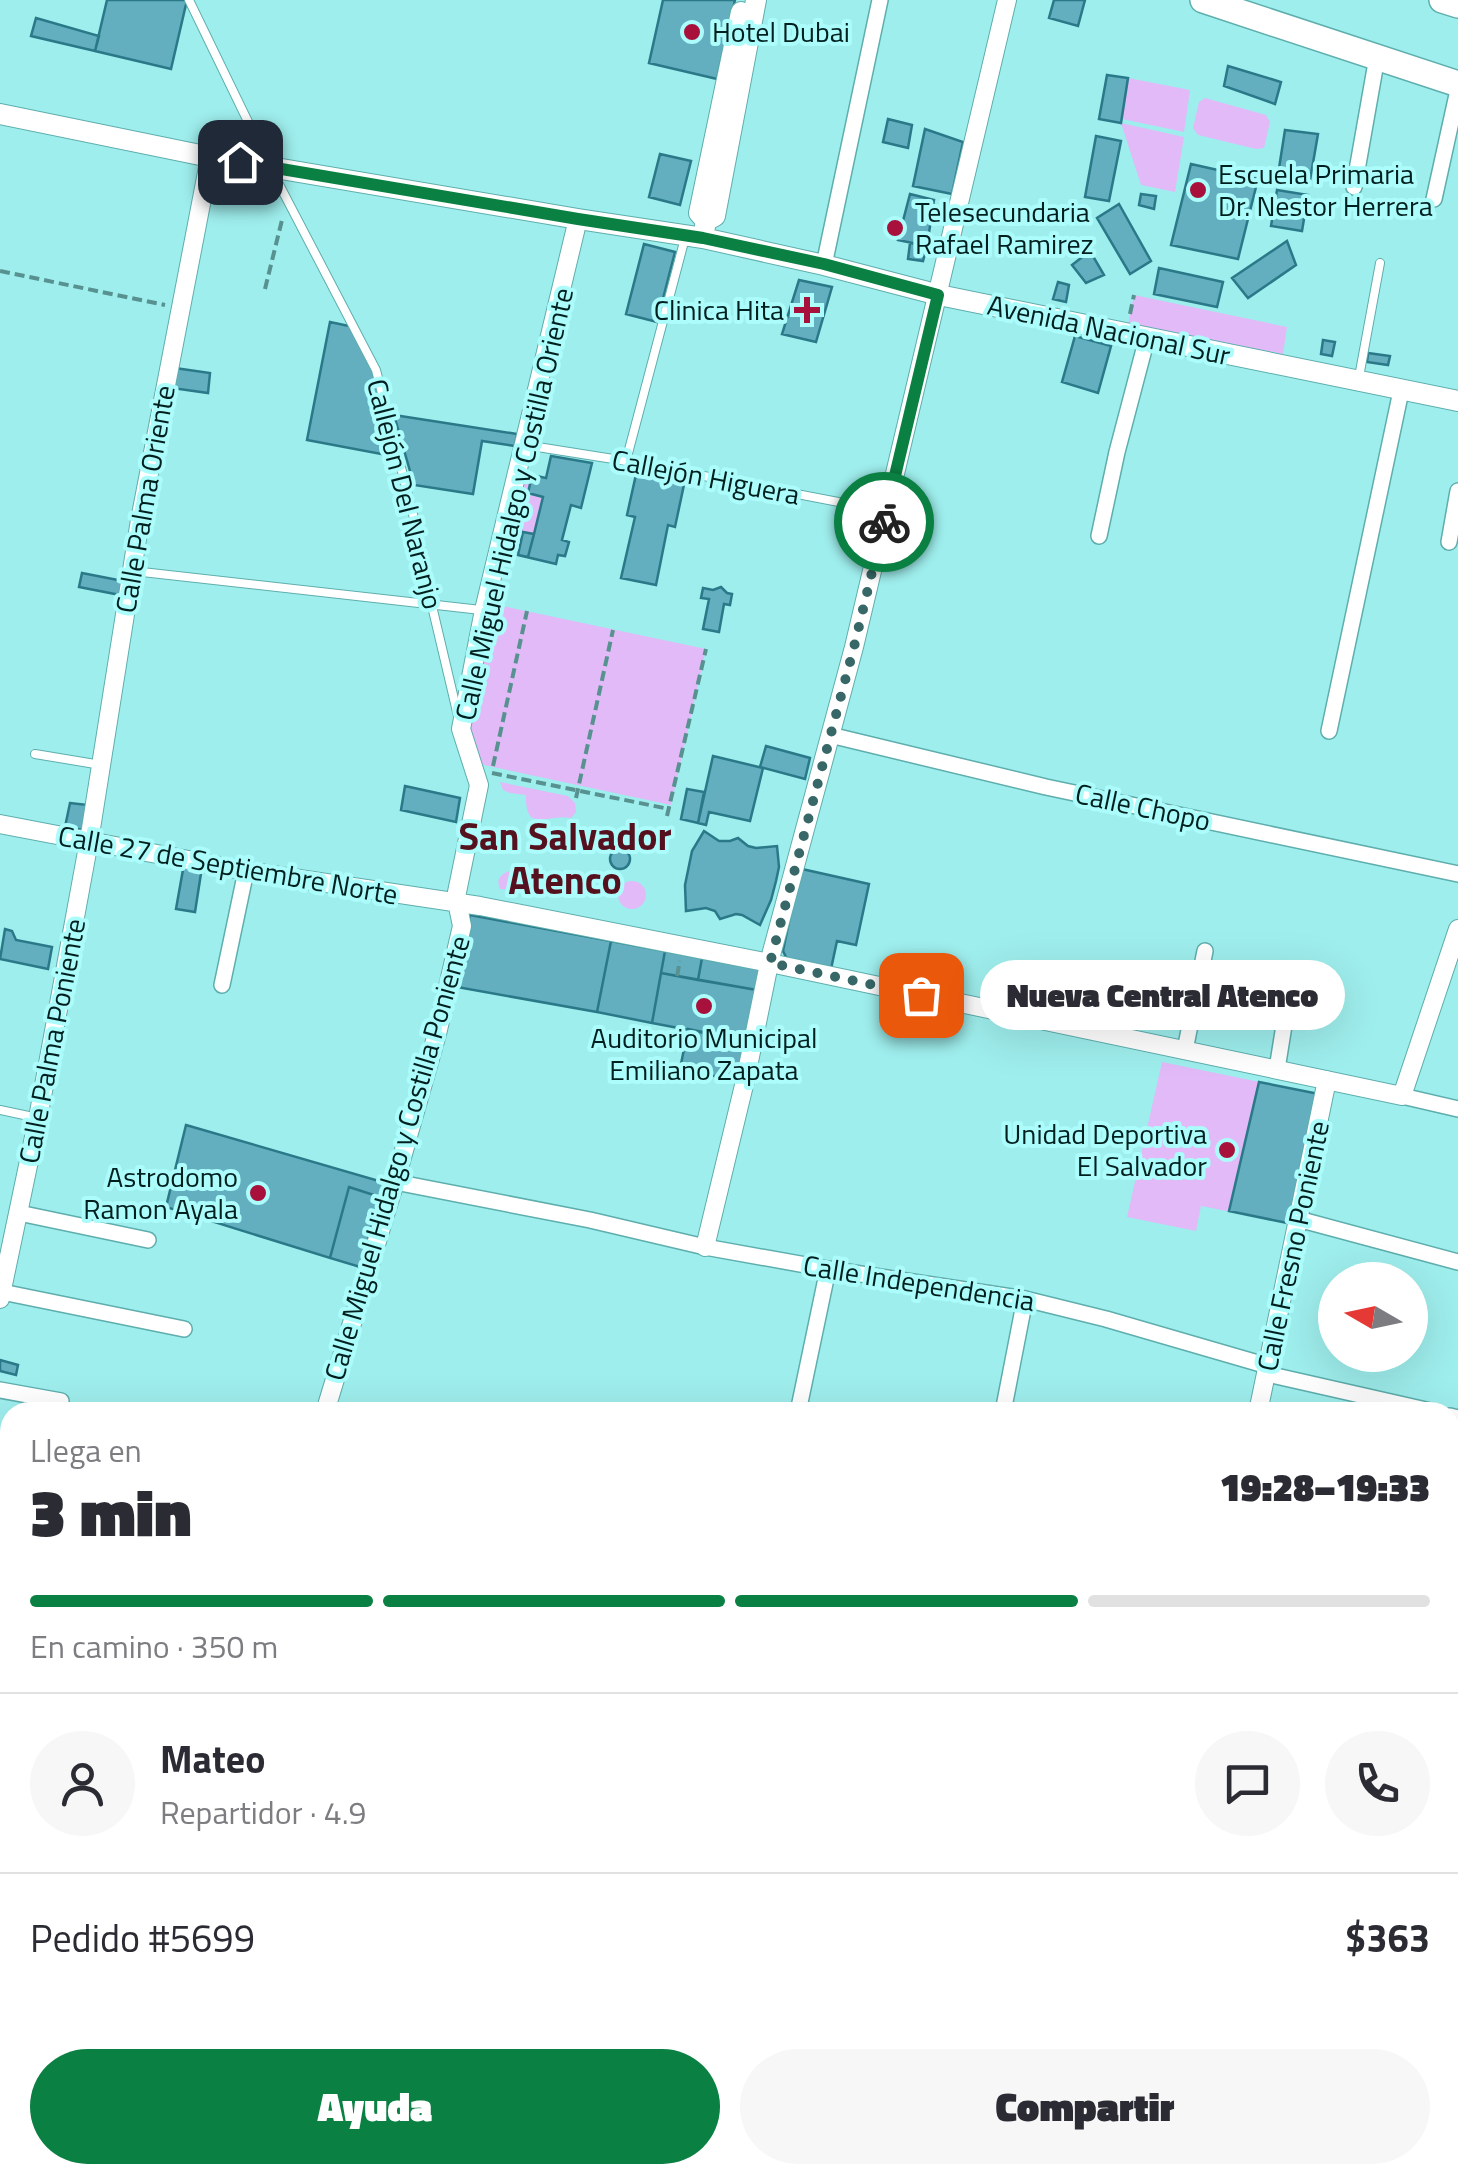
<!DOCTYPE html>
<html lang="es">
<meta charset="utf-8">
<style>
:root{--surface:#fff;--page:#f7f7f7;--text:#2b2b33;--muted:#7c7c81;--line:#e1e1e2;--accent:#0b8043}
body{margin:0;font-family:"Titillium Web",sans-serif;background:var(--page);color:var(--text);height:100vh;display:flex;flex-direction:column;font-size:38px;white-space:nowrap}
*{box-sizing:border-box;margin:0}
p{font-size:32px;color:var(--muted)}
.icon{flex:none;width:55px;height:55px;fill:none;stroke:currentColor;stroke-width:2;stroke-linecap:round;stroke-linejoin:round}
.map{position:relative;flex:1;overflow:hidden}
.panel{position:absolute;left:0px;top:1402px;width:1460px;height:782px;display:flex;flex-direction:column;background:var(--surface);border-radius:30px 30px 0 0;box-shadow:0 10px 40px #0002}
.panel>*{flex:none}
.needle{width:65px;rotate:279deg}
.fabs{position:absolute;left:1318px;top:1262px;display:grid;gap:20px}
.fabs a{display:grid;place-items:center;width:110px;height:110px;border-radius:50%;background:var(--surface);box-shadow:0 10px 40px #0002;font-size:50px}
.pin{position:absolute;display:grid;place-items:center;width:85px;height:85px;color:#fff;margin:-42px;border-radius:20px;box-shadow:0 5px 15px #0006}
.courier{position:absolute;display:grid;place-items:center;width:100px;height:100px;margin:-50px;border:8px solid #0b8043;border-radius:50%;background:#fff;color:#222;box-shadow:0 2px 12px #0007}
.bubble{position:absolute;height:70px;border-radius:35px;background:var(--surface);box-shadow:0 10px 40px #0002;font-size:32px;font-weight:800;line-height:70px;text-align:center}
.overview em{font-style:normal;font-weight:800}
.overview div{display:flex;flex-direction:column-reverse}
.overview{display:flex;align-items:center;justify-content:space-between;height:170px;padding:0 30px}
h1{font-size:65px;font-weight:800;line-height:75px}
.bar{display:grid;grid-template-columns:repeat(4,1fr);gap:15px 10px;align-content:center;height:120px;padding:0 30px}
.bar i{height:12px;border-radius:8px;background:var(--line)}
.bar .current{background:var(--accent)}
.bar p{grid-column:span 4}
.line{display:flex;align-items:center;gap:25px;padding:0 30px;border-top:2px solid var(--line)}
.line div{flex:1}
.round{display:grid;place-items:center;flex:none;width:105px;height:105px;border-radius:52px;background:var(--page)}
.primary-button{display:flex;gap:20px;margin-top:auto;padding:20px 30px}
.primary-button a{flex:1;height:115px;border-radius:60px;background:var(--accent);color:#fff;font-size:40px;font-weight:800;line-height:115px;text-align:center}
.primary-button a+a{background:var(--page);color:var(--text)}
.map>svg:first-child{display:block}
</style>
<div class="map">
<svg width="1458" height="2183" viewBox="0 0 1458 2183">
<rect width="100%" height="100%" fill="#9eeeed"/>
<path fill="#e2baf7" d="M1128 78 1190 90 1184 132 1122 119Z
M1205 98 1266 115 1270 122 1264 148 1256 149 1198 135 1193 128 1199 102Z
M1121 123 1184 137 1175 192 1141 185Z
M1134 295 1287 327 1283 354 1128 325Z
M520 471 532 475 528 493 543 497 534 534 509 527Z
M493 604 706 649 671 805 479 764 467 728Z
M500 782 568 796 575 803 576 812 571 818C548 813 525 835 526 795L510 793 503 790Z
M509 871C521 879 532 881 544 874L554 879V890L550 893 523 884 512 890 500 889C496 879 500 875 509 871Z
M618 895a14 14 0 1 1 28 0a14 14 0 1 1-28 0Z
M1162 1062 1324 1095 1297 1225 1201 1206 1196 1231 1127 1217Z
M143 2175H384L382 2183H141Z"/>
<path fill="#63aebf" stroke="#2a7989" stroke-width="2.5" d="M107 0H187L171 69 95 51Z
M663 0H735L717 79 649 63Z
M1054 0H1085L1078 26 1049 18Z
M36 18 99 36 95 51 31 36Z
M1228 66 1281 82 1275 104 1224 86Z
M1107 75 1128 78 1121 123 1099 119Z
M888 119 912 125 908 148 883 142Z
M925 129 963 142 952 194 913 186Z
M1285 130 1318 134 1309 186 1277 181Z
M224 134 243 138 240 152 221 148Z
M1096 136 1121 141 1109 201 1085 197Z
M660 154 691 161 680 205 649 197Z
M1191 164 1258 179 1238 259 1171 245Z
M1277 190 1308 195 1302 231 1271 226Z
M910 194 934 200 927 246 898 240Z
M1141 194 1156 196 1154 209 1139 205Z
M1119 204 1151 261 1130 274 1097 218Z
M1287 241 1296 265 1248 298 1232 278Z
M910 243 927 246 923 261 908 259Z
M644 244 675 252 657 322 626 314Z
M1090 251 1104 275 1086 283 1072 265Z
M1159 268 1223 282 1217 307 1154 294Z
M799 280 832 287 816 342 782 334Z
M1058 282 1069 285 1066 302 1053 299Z
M330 322 354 327 376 370 397 457 307 440Z
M1075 336 1111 346 1098 393 1062 382Z
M1323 340 1335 342 1332 356 1321 354Z
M1368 353 1390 356 1388 365 1367 362Z
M175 368 210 373 208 393 172 388Z
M394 415 517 434 515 446 482 441 473 494 414 485Z
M551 456 592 463 581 508 571 505 562 540 569 542 565 556 558 555 556 564 518 555 523 532 534 534 543 497 528 493 532 475 546 478Z
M637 470 685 480 675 527 668 525 656 585 621 578 635 517 627 515Z
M523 532 534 534 528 557 518 555Z
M82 573 123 581 120 595 79 587Z
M721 587 727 593 732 594 730 605 724 604 719 632 703 629 709 599 701 598 703 588 713 590Z
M766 746 810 758 805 779 760 767Z
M713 756 763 768 750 821 709 812 706 825 698 823Z
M405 786 460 798 456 822 401 810Z
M687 789 704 792 698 823 681 819Z
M70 803 88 805 83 830 65 827Z
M704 831 719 841H730L738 838 748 846 756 848 777 846 779 867 776 881 771 900 760 925 742 915 736 914 720 919 715 911 706 908 686 911 685 885 692 851Z
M610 859a10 10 0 1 1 20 0a10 10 0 1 1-20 0Z
M184 864 202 867 195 912 176 909Z
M802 869 869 884 856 945 837 941 831 969 791 960 786 957 783 951 795 892Z
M470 915 611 941 597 1012 457 987Z
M5 929 12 931 16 940 52 947 48 969 0 959Z
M611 941 665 951 652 1023 597 1012Z
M665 951 702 958 698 980 661 973Z
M702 958 761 969 757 990 698 980Z
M661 973 757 990 747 1041 652 1023Z
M688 1029 747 1041 739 1081 680 1069Z
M1259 1082 1324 1095 1297 1225 1229 1211Z
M186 1125 386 1183 380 1197 349 1187 330 1258 166 1207Z
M349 1187 380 1197 360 1267 330 1258Z
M0 1360 18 1365 16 1375 0 1371Z"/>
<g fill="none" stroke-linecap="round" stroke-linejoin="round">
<defs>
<path id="service" d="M189 0 270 167 376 370 417 530 432 606 458 716
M1359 377 1380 263
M525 445 626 461 885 511
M626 461 685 238
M133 571 481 610
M35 754 101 765
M0 1110 38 1118
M0 1731 10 1733
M1450 2140 1458 2109
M709 2183 711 2175
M754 2183 756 2175
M846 2183 848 2175
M1419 2183 1420 2175"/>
<path id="minor" d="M1354 187 1377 57
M1434 199 1458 90
M824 265 880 0
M1099 536 1117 452 1147 338
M1449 542 1458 491
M1329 731 1401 391
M830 735 1046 787 1458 874
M222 985 246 871
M1185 1050 1205 951
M1277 1069 1291 982
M1402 1096 1458 1109
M395 1182 590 1220 705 1247 828 1269 1025 1299 1106 1319 1261 1364 1276 1376 1435 1412
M19 1213 148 1240
M1298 1219 1458 1262
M2 1292 184 1329
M0 1390 61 1401
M798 1412 828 1269
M1003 1412 1025 1299
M1450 1416 1458 1418
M1450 1815 1458 1816
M0 1969 10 1972
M558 2183 560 2175
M950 2183 951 2175"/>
<path id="tertiary" d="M0 824 246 871 480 906 770 963 1402 1096 1458 929
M705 1247 745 1081 770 959 854 647 1007 0
M0 1299 38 1118 89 841 140 520 210 157
M325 1412 395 1182 437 1034 462 926 456 897 479 785 461 729 484 610 578 219
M1258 1412 1327 1080
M0 1538 10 1539
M132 2183 134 2175
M1098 2183 1100 2175"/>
<path id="secondary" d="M0 114 210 157 578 219 703 238 824 265 939 295 1458 401
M706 221 699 213 741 12
M703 238 706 221 715 216 756 0"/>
<path id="trunk" d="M1203 0 1458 84
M1442 0 1458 5"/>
</defs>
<use href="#service" stroke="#5eaead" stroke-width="10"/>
<use href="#minor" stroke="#5eaead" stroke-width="18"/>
<use href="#tertiary" stroke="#5eaead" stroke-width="20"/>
<use href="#secondary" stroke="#5eaead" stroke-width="22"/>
<use href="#trunk" stroke="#5eaead" stroke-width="28"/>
<path stroke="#579190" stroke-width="4" stroke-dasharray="10 5" stroke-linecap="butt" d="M0 271 165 305
M265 289 282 220
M1130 314 1134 295
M493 766 527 611
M492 773 669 809
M576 798 613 630
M667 816 706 649
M677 976 680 961
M479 2183 481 2175"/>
<use href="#service" stroke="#fff" stroke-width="8"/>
<use href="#minor" stroke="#fff" stroke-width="15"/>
<use href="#tertiary" stroke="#fff" stroke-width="18"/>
<use href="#secondary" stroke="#fff" stroke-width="20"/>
<use href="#trunk" stroke="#fff" stroke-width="25"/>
</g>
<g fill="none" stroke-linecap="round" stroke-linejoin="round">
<path stroke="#376767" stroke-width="10" stroke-dasharray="0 18" d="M884 522 854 647 770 963 921 995"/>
<path stroke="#0b8043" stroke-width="12" d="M240 162 578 219 703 238 824 264 938 295 884 522"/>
</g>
<g fill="#a8113b" stroke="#abfcfa" stroke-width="4">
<circle cx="692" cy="32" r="10"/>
<circle cx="1198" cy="190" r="10"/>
<circle cx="895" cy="228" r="10"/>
<path d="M802 295h10v10h10v10h-10v10h-10v-10h-10v-10h10z"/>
<circle cx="704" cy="1006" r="10"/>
<circle cx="1227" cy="1150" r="10"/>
<circle cx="258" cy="1193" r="10"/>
</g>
<g text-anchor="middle" stroke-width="8" stroke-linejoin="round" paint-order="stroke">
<g font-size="28" fill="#001f1f" stroke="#abfcfa" text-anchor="start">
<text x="712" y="42">Hotel Dubai</text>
<text x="1218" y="184">Escuela Primaria<tspan x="1218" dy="32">Dr. Nestor Herrera</tspan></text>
<text x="915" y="222">Telesecundaria<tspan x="915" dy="32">Rafael Ramirez</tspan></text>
<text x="784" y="320" text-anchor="end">Clinica Hita</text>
<text x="704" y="1048" text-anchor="middle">Auditorio Municipal<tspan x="704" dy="32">Emiliano Zapata</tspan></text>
<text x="1207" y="1144" text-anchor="end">Unidad Deportiva<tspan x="1207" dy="32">El Salvador</tspan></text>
<text x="238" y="1187" text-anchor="end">Astrodomo<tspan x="238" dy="32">Ramon Ayala</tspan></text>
</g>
<g font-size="28" fill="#001f1f" stroke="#abfcfa">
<text transform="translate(1109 330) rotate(12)" y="10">Avenida Nacional Sur</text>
<text transform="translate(706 477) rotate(11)" y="10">Callejón Higuera</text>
<text transform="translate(405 494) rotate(76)" y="10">Callejón Del Naranjo</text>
<text transform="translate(145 499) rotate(-80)" y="10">Calle Palma Oriente</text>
<text transform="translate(514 504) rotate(-77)" y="10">Calle Miguel Hidalgo y Costilla Oriente</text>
<text transform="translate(1143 807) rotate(12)" y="10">Calle Chopo</text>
<text transform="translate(228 865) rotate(10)" y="10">Calle 27 de Septiembre Norte</text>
<text transform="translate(52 1041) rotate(-79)" y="10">Calle Palma Poniente</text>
<text transform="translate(397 1158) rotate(-74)" y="10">Calle Miguel Hidalgo y Costilla Poniente</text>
<text transform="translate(1293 1246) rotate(-78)" y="10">Calle Fresno Poniente</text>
<text transform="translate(919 1283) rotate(9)" y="10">Calle Independencia</text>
</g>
<g font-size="38" font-weight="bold" fill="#56111f" stroke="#abfcfa">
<text x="565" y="850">San Salvador<tspan x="565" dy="44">Atenco</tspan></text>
</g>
</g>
</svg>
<div class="fabs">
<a><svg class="needle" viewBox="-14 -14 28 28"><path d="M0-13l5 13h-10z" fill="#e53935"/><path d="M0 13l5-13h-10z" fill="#7c7c81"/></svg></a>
</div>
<div class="pin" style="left:921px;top:995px;background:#ea580c"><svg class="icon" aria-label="bag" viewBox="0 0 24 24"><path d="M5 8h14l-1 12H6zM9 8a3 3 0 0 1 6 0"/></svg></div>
<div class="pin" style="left:240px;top:162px;background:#1f2937"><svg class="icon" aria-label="home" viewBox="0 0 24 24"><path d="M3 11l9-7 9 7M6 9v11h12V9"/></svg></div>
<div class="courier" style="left:884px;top:522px"><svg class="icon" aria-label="bike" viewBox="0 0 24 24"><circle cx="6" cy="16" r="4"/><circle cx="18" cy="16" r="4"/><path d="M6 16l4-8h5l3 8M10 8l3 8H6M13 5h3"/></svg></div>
<div class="bubble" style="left:980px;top:960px;width:365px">Nueva Central Atenco</div>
<section class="panel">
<div class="overview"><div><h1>3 min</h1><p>Llega en</p></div><em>19:28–19:33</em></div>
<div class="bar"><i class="current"></i><i class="current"></i><i class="current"></i><i></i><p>En camino · 350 m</p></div>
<div class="line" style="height:180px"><a class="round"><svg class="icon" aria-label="person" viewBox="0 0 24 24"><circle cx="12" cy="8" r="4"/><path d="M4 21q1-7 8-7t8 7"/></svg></a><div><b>Mateo</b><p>Repartidor · 4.9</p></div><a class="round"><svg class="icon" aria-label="chat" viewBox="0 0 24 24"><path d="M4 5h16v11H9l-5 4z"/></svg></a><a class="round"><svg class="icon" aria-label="phone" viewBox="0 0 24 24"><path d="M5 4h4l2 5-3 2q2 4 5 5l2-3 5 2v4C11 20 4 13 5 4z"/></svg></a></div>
<div class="line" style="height:130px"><div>Pedido #5699</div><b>$363</b></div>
<div class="primary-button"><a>Ayuda</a><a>Compartir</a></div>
</section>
</div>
